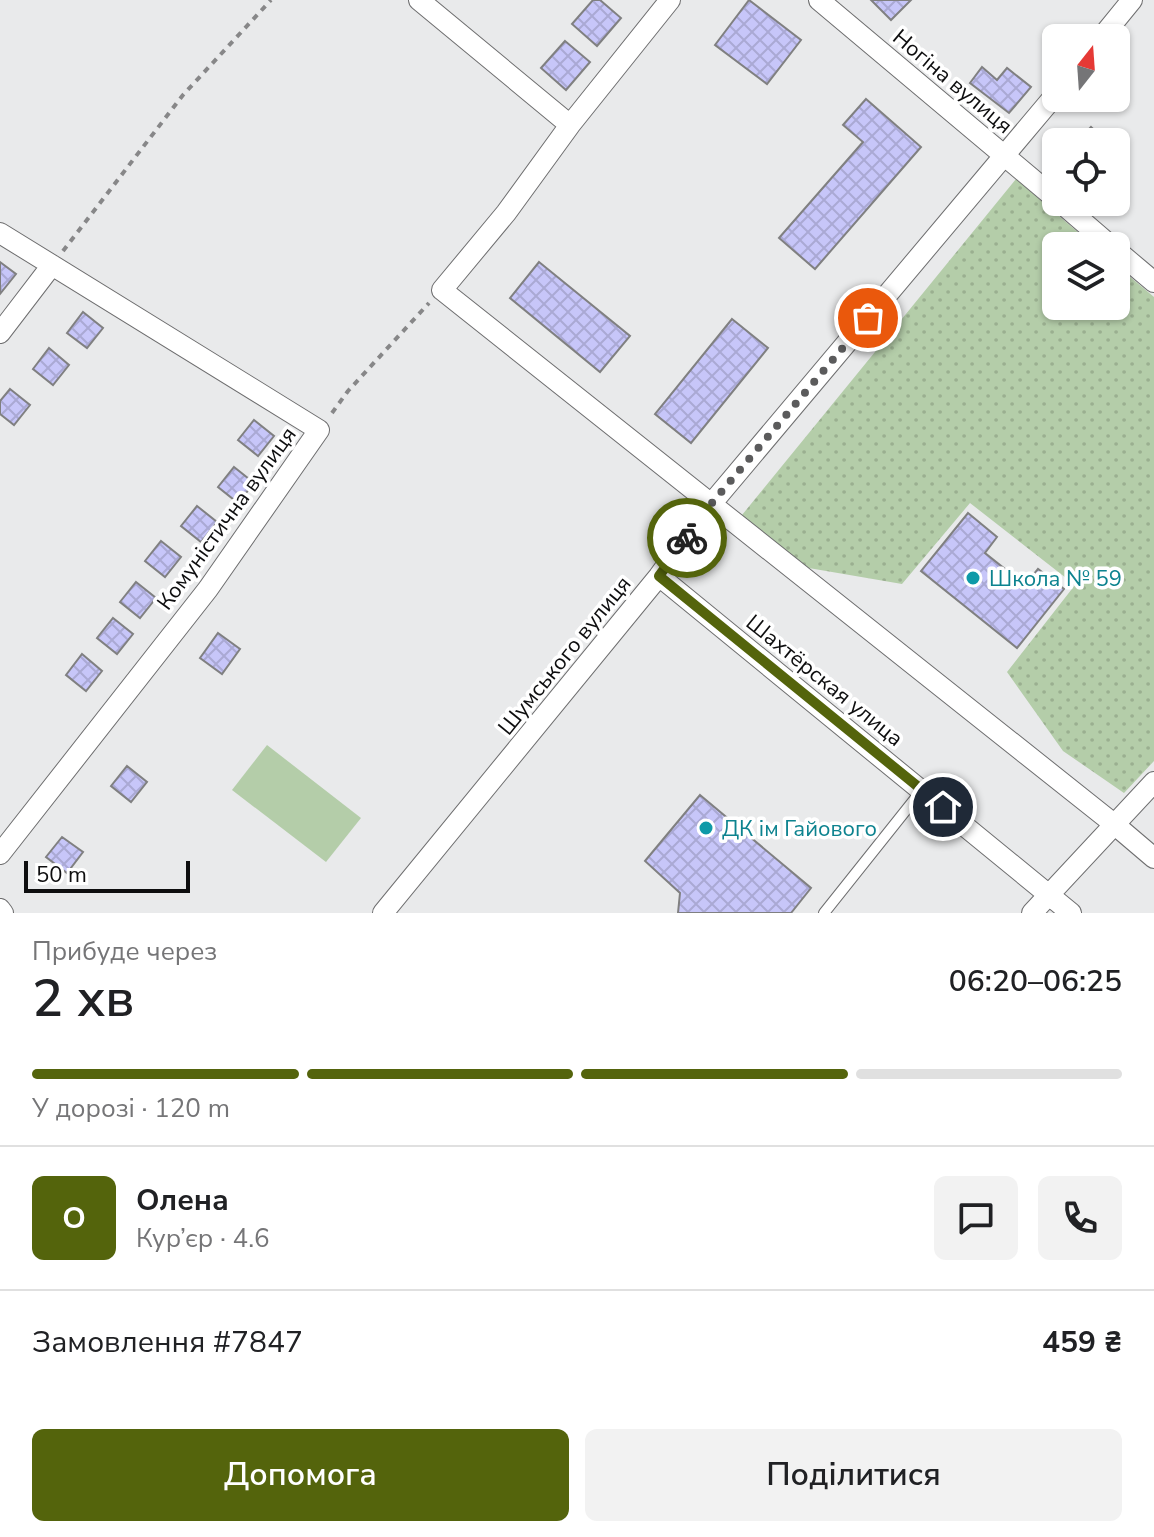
<!DOCTYPE html>
<html lang="uk">
<meta charset="utf-8">
<style>
:root{--surface:#fff;--page:#f2f2f2;--text:#202124;--muted:#757577;--line:#e0e0e0;--accent:#54640c}
body{margin:0;font-family:"Nunito Sans",sans-serif;background:var(--page);color:var(--text);height:100vh;display:flex;flex-direction:column;font-size:30px;white-space:nowrap}
*{box-sizing:border-box;margin:0}
p{font-size:26px;color:var(--muted)}
.icon{flex:none;width:44px;height:44px;fill:none;stroke:currentColor;stroke-width:2;stroke-linecap:round;stroke-linejoin:round}
.map{position:relative;height:913px;overflow:hidden}
.panel{display:flex;flex-direction:column;background:var(--surface);flex:1}
.panel>*{flex:none}
.needle{width:52px;rotate:17deg}
.controls{position:absolute;left:1042px;top:24px;display:grid;gap:16px}
.controls a{display:grid;place-items:center;width:88px;height:88px;border-radius:12px;background:var(--surface);box-shadow:0 2px 6px #0004;font-size:40px}
.scale{position:absolute;left:24px;bottom:20px;width:166px;box-sizing:border-box;padding-left:8px;border:4px solid #0e0e0f;border-top:0;font-size:22px;line-height:28px;white-space:nowrap;color:#0e0e0f;-webkit-text-stroke:6px #fff;paint-order:stroke}
.pin{position:absolute;display:grid;place-items:center;width:68px;height:68px;color:#fff;margin:-34px;border:4px solid #fff;border-radius:50%;box-shadow:0 2px 8px #0007}
.courier{position:absolute;display:grid;place-items:center;width:80px;height:80px;margin:-40px;border:6px solid #54640c;border-radius:50%;background:#fff;color:#222;box-shadow:0 2px 10px #0007}
.headline em{font-style:normal;font-weight:600}
.headline div{display:flex;flex-direction:column-reverse}
.headline{display:flex;align-items:center;justify-content:space-between;height:136px;padding:0 32px}
h1{font-size:52px;font-weight:600;line-height:60px}
.bar{display:grid;grid-template-columns:repeat(4,1fr);gap:12px 8px;align-content:center;height:96px;padding:0 32px}
.bar i{height:10px;border-radius:6px;background:var(--line)}
.bar .active{background:var(--accent)}
.bar p{grid-column:span 4}
.line{display:flex;align-items:center;gap:20px;padding:0 32px;border-top:2px solid var(--line)}
.line div{flex:1}
.round{display:grid;place-items:center;flex:none;width:84px;height:84px;border-radius:12px;background:var(--page)}
.button{display:flex;gap:16px;margin-top:auto;padding:16px 32px}
.button a{flex:1;height:92px;border-radius:12px;background:var(--accent);color:#fff;font-size:32px;font-weight:600;line-height:92px;text-align:center}
.button a+a{background:var(--page);color:var(--text)}
.map>svg:first-child{display:block}
</style>
<div class="map">
<svg width="1154" height="913" viewBox="0 0 1154 913">
<defs>
<pattern id="grass-dots" width="8" height="8" patternUnits="userSpaceOnUse" patternTransform="scale(2)"><rect width="8" height="8" fill="#b4cda9"/><path d="M2 2h.1M6 6h.1" fill="none" stroke="#9aaf90" stroke-width="1.8" stroke-linecap="round"/></pattern>
<pattern id="building-cross-hatch" width="8" height="8" patternUnits="userSpaceOnUse" patternTransform="scale(2)"><rect width="8" height="8" fill="#c7c6f9"/><path d="M0 0l8 8M0 8l8-8" fill="none" stroke="#aaa9d4"/></pattern>
</defs>
<rect width="100%" height="100%" fill="#e9eaeb"/>
<path fill="url(#grass-dots)" d="M1016 179 1094 246H1056V306H1116V265L1154 297V761L1124 793 1063 751 1007 672 1075 585 970 503 902 584 797 566 742 515Z"/>
<path fill="#b4cda9" d="M267 745 361 818 326 862 232 790Z"/>
<path fill="url(#building-cross-hatch)" stroke="#808081" stroke-width="2" d="M593 0H600L621 18 597 46 572 24Z
M749 0 801 40 767 84 715 45Z
M871 0H911L891 20Z
M565 41 590 62 566 90 541 68Z
M982 67 997 80 1007 68 1031 87 1009 113 970 83Z
M866 99 921 147 815 269 779 238 863 142 843 125Z
M1091 127 1107 142H1077Z
M0 262 16 274 0 294Z
M539 262 630 336 600 372 510 298Z
M83 312 103 328 87 348 67 333Z
M732 319 768 348 691 443 655 414Z
M49 348 69 365 53 385 33 369Z
M10 389 30 405 14 425 0 414V401Z
M254 420 274 436 258 456 238 440Z
M234 467 254 483 238 503 218 487Z
M197 506 217 522 201 542 181 526Z
M968 513 997 537 985 553 1025 585 1038 569 1064 589 1017 648 921 571Z
M161 541 181 557 165 577 145 561Z
M136 582 156 598 140 618 120 602Z
M113 618 133 634 117 654 97 638Z
M218 633 240 649 222 674 200 658Z
M82 654 102 671 86 691 66 675Z
M127 766 147 782 131 802 111 786Z
M700 795 811 888 791 913H678L680 893 645 861Z
M62 837 83 852 67 873 46 857Z"/>
<g fill="none" stroke-linecap="round" stroke-linejoin="round">
<defs>
<path id="service" d="M824 913 922 790"/>
<path id="minor" d="M419 0 570 125
M670 0 570 125 506 213 442 290 1114 824 1154 858
M819 0 1056 199
M1101 38 1132 0
M1060 202 1111 246
M0 233 319 430 208 589 0 854
M1116 250 1154 282
M0 333 52 265
M659 576 1071 913
M0 909 3 913
M383 913 659 576 712 503 1056 94
M1032 913 1154 782"/>
</defs>
<use href="#service" stroke="#6e6e6f" stroke-width="12"/>
<use href="#minor" stroke="#6e6e6f" stroke-width="22"/>
<path stroke="#878788" stroke-width="4" stroke-dasharray="6 6" stroke-linecap="butt" d="M63 251 183 95 271 0
M332 413 348 391 429 303"/>
<use href="#service" stroke="#fff" stroke-width="10"/>
<use href="#minor" stroke="#fff" stroke-width="20"/>
</g>
<g fill="none" stroke-linecap="round" stroke-linejoin="round">
<path stroke="#5b5b5c" stroke-width="8" stroke-dasharray="0 14.4" d="M687 538 712 503 868 318"/>
<path stroke="#54640c" stroke-width="10" d="M687 538 659 576 943 807"/>
</g>
<g fill="#0f9aa8" stroke="#fff" stroke-width="3">
<circle cx="973" cy="578" r="8"/>
<circle cx="706" cy="828" r="8"/>
</g>
<g text-anchor="middle" stroke-width="7" stroke-linejoin="round" paint-order="stroke">
<g font-size="22" fill="#0e0e0f" stroke="#fff">
<text transform="translate(953 81) rotate(40)" y="8">Ногіна вулиця</text>
<text transform="translate(226 518) rotate(-54)" y="8">Комуністична вулиця</text>
<text transform="translate(564 655) rotate(-51)" y="8">Шумського вулиця</text>
<text transform="translate(825 680) rotate(39)" y="8">Шахтёрская улица</text>
</g>
<g font-size="22" fill="#0d838f" stroke="#fff" text-anchor="start">
<text x="989" y="586">Школа № 59</text>
<text x="722" y="836">ДК ім Гайового</text>
</g>
</g>
</svg>
<div class="controls">
<a><svg class="needle" viewBox="-14 -14 28 28"><path d="M0-13l5 13h-10z" fill="#e53935"/><path d="M0 13l5-13h-10z" fill="#757577"/></svg></a>
<a><svg class="icon" aria-label="locate" viewBox="0 0 24 24"><circle cx="12" cy="12" r="6"/><path d="M12 2v4M12 18v4M2 12h4M18 12h4"/></svg></a>
<a><svg class="icon" aria-label="layers" viewBox="0 0 24 24"><path d="M12 4l9 5-9 5-9-5zM3 14l9 5 9-5"/></svg></a>
</div>
<div class="scale">50 m</div>
<div class="pin" style="left:868px;top:318px;background:#ea580c"><svg class="icon" aria-label="bag" viewBox="0 0 24 24"><path d="M5 8h14l-1 12H6zM9 8a3 3 0 0 1 6 0"/></svg></div>
<div class="pin" style="left:943px;top:807px;background:#1f2937"><svg class="icon" aria-label="home" viewBox="0 0 24 24"><path d="M3 11l9-7 9 7M6 9v11h12V9"/></svg></div>
<div class="courier" style="left:687px;top:538px"><svg class="icon" aria-label="bike" viewBox="0 0 24 24"><circle cx="6" cy="16" r="4"/><circle cx="18" cy="16" r="4"/><path d="M6 16l4-8h5l3 8M10 8l3 8H6M13 5h3"/></svg></div>
</div>
<section class="panel">
<div class="headline"><div><h1>2 хв</h1><p>Прибуде через</p></div><em>06:20–06:25</em></div>
<div class="bar"><i class="active"></i><i class="active"></i><i class="active"></i><i></i><p>У дорозі · 120 m</p></div>
<div class="line" style="height:144px"><b class="round" style="background:var(--accent);color:#fff">О</b><div><b>Олена</b><p>Кур’єр · 4.6</p></div><a class="round"><svg class="icon" aria-label="chat" viewBox="0 0 24 24"><path d="M4 5h16v11H9l-5 4z"/></svg></a><a class="round"><svg class="icon" aria-label="phone" viewBox="0 0 24 24"><path d="M5 4h4l2 5-3 2q2 4 5 5l2-3 5 2v4C11 20 4 13 5 4z"/></svg></a></div>
<div class="line" style="height:104px"><div>Замовлення #7847</div><b>459 ₴</b></div>
<div class="button"><a>Допомога</a><a>Поділитися</a></div>
</section>
